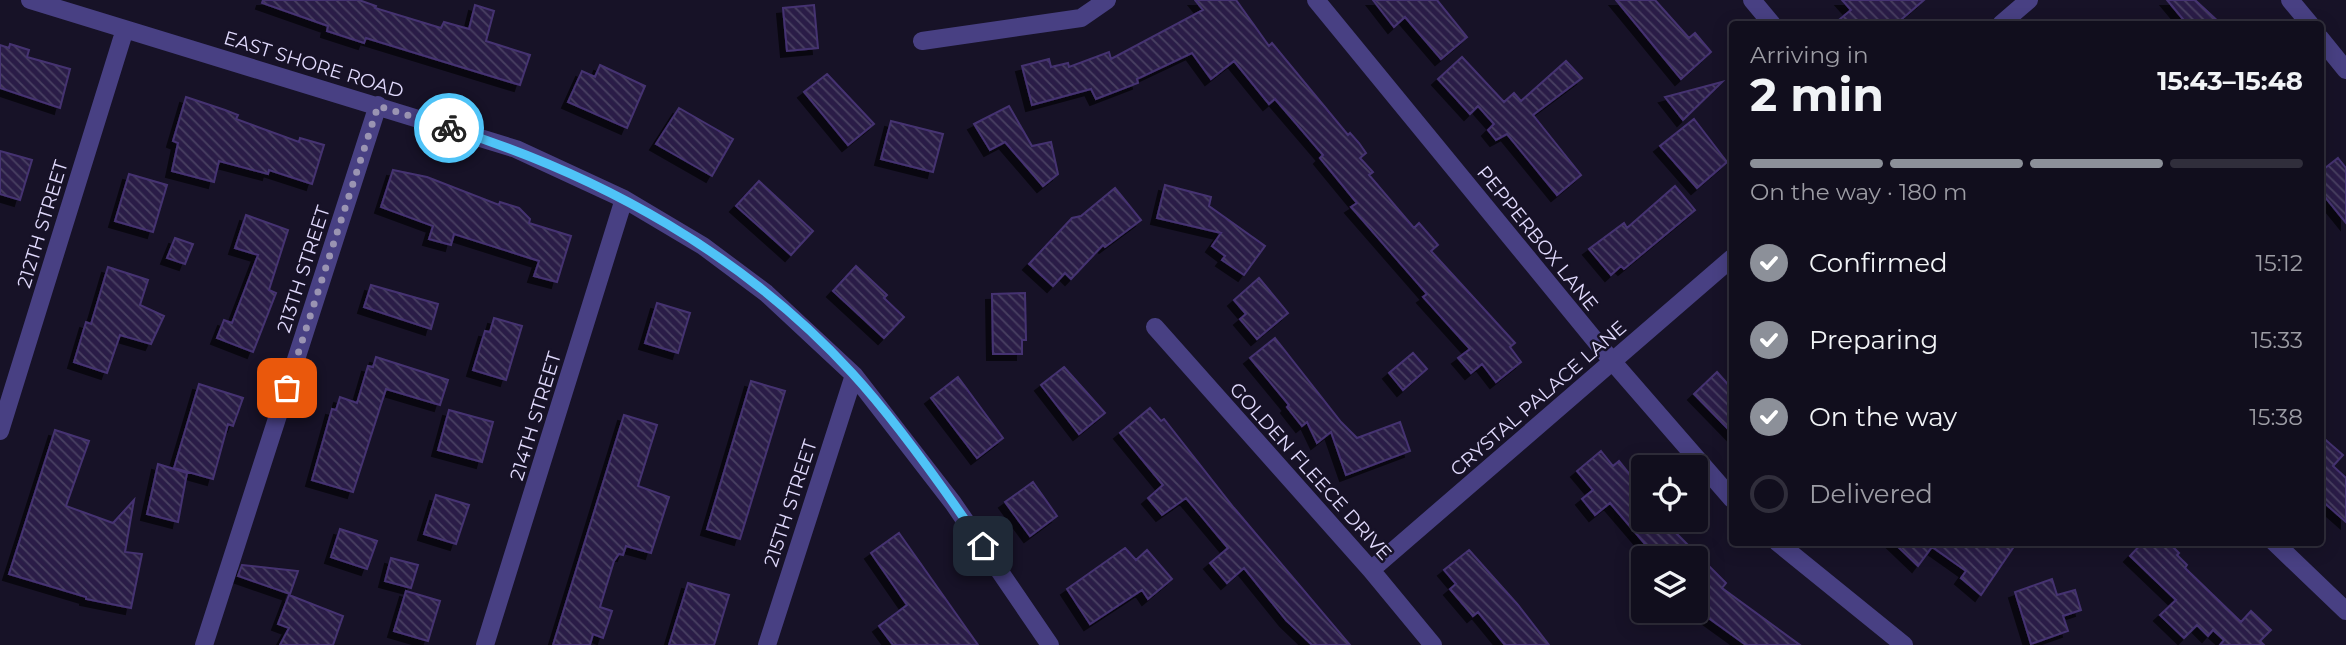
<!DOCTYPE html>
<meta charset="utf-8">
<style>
:root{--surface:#110e1d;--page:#1e1c2a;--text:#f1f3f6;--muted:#9c9ca4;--line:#302e3b;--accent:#8c9099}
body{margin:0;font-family:Montserrat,sans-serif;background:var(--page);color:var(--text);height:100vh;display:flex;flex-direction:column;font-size:26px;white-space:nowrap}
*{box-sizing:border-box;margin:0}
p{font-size:23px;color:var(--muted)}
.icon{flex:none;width:38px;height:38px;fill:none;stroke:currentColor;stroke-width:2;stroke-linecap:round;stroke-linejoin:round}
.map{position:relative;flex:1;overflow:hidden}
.sheet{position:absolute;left:1729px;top:21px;width:595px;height:525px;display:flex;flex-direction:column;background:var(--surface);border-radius:7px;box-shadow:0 4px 18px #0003,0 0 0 2px var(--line)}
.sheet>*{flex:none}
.buttons{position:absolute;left:1631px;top:455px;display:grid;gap:14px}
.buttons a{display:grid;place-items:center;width:77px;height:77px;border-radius:7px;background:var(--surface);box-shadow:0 4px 18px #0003,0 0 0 2px var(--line);font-size:35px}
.pin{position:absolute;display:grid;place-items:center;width:60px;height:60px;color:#fff;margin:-30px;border-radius:14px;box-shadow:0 4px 10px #0006}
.courier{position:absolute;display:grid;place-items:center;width:70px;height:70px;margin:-35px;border:5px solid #4fc3f7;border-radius:50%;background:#fff;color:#222;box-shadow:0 2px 9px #0007}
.summary em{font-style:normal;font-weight:700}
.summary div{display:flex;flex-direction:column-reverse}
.summary{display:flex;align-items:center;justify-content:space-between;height:119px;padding:0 21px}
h1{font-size:46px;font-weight:700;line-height:52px}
.bar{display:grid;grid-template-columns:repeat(4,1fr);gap:10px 7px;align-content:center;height:84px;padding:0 21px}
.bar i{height:9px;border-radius:5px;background:var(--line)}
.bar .on{background:var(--accent)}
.bar p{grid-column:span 4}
ol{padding:0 21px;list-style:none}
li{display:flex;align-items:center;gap:21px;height:77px}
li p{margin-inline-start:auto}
li .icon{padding:7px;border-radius:50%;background:var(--accent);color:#fff;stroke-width:4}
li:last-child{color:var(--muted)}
li i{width:38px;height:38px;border:4px solid var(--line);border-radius:50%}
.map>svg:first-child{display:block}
</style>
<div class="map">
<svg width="2346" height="645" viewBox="0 0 2346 645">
<defs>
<pattern id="building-back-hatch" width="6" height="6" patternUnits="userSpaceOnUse" patternTransform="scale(1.75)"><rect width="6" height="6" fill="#2b1f47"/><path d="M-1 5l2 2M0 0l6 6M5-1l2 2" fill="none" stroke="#493f62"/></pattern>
<filter id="shadow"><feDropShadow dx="-6" dy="6" stdDeviation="0" flood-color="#0009"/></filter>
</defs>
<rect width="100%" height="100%" fill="#171227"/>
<path fill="url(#building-back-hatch)" stroke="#453371" stroke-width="2" filter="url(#shadow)" d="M263 0H359L376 6 375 8 441 28 444 22 469 29 475 5 494 11 486 41 530 55 520 85 366 38 364 43 327 31 328 26 262 3Z
M1195 0H1236L1269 46 1272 43 1348 135 1350 133 1359 143 1366 153 1360 158 1373 172 1369 175 1414 228 1419 223 1438 245 1431 251 1515 343 1510 347 1521 362 1496 382 1482 364 1471 373 1458 358 1470 349 1423 297 1427 294 1351 207 1357 203 1320 158 1323 155 1275 99 1269 104 1234 61 1211 79 1192 53 1137 79 1138 83 1096 99 1091 89 1032 105 1022 66 1049 59 1051 67 1068 63 1069 67 1109 52 1111 59 1203 10Z
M1373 0H1437L1467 37 1441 59 1405 17 1394 27Z
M1616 0H1655L1689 38 1695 33 1711 52 1681 79Z
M1842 0H1924L1896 24H1834L1851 10Z
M2167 0H2195L2221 24H2187Z
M814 5 818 48 787 51 783 8Z
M10 44 29 50 27 57 70 69 60 108 0 88V45L9 48Z
M1462 57 1504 102 1514 93 1521 101 1566 61 1582 78 1533 115 1581 175 1557 195 1507 134 1496 140 1488 130 1494 124 1478 106 1470 114 1438 79Z
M600 65 645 86 627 128 568 102 582 71 595 77Z
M827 74 874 124 848 145 804 92Z
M1722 82 1683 120 1665 97Z
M186 97 225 110 238 115 236 119 299 142 300 138 324 145 312 184 269 170 268 174 219 161 214 182 172 171 178 143 173 141Z
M1009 106 1032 146 1051 142 1058 174 1043 186 1005 142 990 150 974 124Z
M679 108 733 139 712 176 656 144Z
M1694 119 1727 162 1697 188 1660 146Z
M891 121 943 134 933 172 881 159Z
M0 151 32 160 20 200 0 194Z
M2338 158 2346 168V223L2320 191V172Z
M393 170 427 177 499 205 500 202 519 208 530 219 529 223 571 236 557 282 534 276 539 261 454 234 451 245 429 239 433 226 381 207Z
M129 174 167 185 153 232 115 221Z
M759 181 813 231 791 255 736 206Z
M1165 185 1211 197 1209 206 1265 246 1244 275 1222 260 1225 256 1212 246 1221 233 1157 218Z
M1675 186 1695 210 1624 269 1621 266 1611 275 1589 249 1624 223 1627 228Z
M1115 188 1141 220 1105 247 1103 245 1071 279 1065 273 1053 286 1029 264 1072 218 1081 216Z
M246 215 288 230 269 290 276 293 253 352 217 338 224 320 232 323 258 255 235 248Z
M175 238 193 244 185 264 167 258Z
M856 266 887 295 884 298 904 317 884 338 833 291Z
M108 267 148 280 140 305 164 316 151 344 120 335 107 373 74 362 86 322 91 324Z
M1259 278 1288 313 1257 339 1240 319 1246 314 1234 300Z
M371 285 438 304 431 329 364 307Z
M1025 293 1026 340H1022V354H993L992 294Z
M657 303 690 313 678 353 645 343Z
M494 318 522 326 506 380 473 370 485 331 490 332Z
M1275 338 1341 422 1357 438 1400 422 1410 451 1346 475 1331 432 1317 443 1307 422 1302 426 1287 407 1289 405 1250 358Z
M1413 353 1427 369 1403 390 1389 373Z
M376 357 448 380 440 405 386 389 353 492 312 480 332 409 336 410 340 397 357 403 368 366 373 367Z
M1064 367 1105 413 1079 434 1041 385Z
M1717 372 1732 389V433L1694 394Z
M958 377 1003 438 977 458 931 398Z
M751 381 785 391 740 539 707 529Z
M199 384 243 398 233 426 228 424 213 479 174 468Z
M1150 408 1161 421 1164 419 1234 508 1350 645H1312L1286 620 1244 568 1227 583 1210 563 1228 548 1186 498 1162 515 1148 498 1163 485 1120 433Z
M449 410 493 422 482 462 438 450Z
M624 415 657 425 638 486 669 497 651 553 626 546 623 555 619 554 614 561 600 607 612 611 603 638 593 634 590 645H553Z
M55 430 89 441 66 506 113 523 134 500 125 552 142 554 131 608 86 599V597L9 574Z
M2320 435 2343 455 2333 466 2346 478V522L2320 499Z
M1601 451 1613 466 1619 461 1643 491V520H1690L1675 532 1726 583 1722 588 1800 645H1746L1696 609V558H1657L1610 503 1595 515 1582 499 1593 490 1577 471Z
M158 464 187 473 178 522 147 514Z
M1033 482 1057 516 1030 536 1005 502Z
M436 495 469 505 456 544 424 534Z
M340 529 377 541 367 569 331 557Z
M899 533 959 618 978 645H893L879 626 907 605 871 553Z
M1893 542H2017L1981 595 1961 578 1966 571 1932 547 1918 566Z
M2143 542H2168L2179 553 2177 555 2187 565 2185 568 2241 622 2251 611 2271 630 2260 641 2264 645H2220L2224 640 2213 630 2208 636 2197 625 2184 638 2160 615 2176 600 2130 556Z
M1125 548 1136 560 1147 550 1172 579 1148 599 1142 590 1090 624 1067 589Z
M1469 550 1518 605 1549 645H1505L1478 612 1473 616 1450 589 1456 584 1444 570Z
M391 558 418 565 411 588 385 581Z
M242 565 298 571 290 594 238 576Z
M2052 579 2057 595 2075 590 2081 610 2063 616 2068 631 2031 644 2015 592Z
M688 583 729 595 714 645H669Z
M406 591 440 601 428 641 394 631Z
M289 595 343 616 333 645H280L289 628 278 624Z"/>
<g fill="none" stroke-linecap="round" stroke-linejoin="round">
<path stroke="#484083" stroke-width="18" d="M30 0 516 149 624 199 703 246 766 293 854 375 953 503 1050 645
M1316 0 1612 361 1732 499
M1752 0 1772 24
M2290 0 2310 24
M2001 24 2029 0
M2320 38 2346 70
M922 41 1081 18 1107 0
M1155 327 1371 570 1433 645
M0 431 125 29
M1777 542 1904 645
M2274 542 2346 611
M1371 570 1732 258
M204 645 378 105
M485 645 624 199
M767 645 854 375"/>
</g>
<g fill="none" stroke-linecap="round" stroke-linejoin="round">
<path stroke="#9a94b2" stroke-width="7" stroke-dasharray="0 12.6" d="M287 388 378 106 449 128"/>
<path stroke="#4fc3f7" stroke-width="9" d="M449 128C601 175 744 255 852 373 898 423 945 490 983 546"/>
</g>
<g text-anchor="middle" stroke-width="5" stroke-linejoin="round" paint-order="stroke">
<g font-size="19" fill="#e1dafd" stroke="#171227">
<text transform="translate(314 64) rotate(17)" y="7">EAST SHORE ROAD</text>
<text transform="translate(42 224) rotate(-73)" y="7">212TH STREET</text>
<text transform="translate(1538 238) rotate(51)" y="7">PEPPERBOX LANE</text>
<text transform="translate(303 269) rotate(-72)" y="7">213TH STREET</text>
<text transform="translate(1538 398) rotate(-41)" y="7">CRYSTAL PALACE LANE</text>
<text transform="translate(535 416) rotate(-73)" y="7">214TH STREET</text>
<text transform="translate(1311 471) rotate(48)" y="7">GOLDEN FLEECE DRIVE</text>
<text transform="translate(790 503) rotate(-72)" y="7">215TH STREET</text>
</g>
</g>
</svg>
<div class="buttons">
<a><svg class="icon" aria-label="locate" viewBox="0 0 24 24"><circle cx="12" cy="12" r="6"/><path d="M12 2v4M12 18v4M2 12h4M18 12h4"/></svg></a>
<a><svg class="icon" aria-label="layers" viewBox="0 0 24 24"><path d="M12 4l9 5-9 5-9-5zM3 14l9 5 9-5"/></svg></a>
</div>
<div class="pin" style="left:287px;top:388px;background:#ea580c"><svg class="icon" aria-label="bag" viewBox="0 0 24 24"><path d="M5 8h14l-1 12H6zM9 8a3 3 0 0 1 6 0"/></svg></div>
<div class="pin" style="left:983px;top:546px;background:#1f2937"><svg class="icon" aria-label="home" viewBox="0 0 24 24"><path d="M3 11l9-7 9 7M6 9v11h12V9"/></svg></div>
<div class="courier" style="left:449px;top:128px"><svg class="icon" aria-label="bike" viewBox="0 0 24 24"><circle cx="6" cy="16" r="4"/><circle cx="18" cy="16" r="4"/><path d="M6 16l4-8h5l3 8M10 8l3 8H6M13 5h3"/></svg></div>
<section class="sheet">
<div class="summary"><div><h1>2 min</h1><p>Arriving in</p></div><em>15:43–15:48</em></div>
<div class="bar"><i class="on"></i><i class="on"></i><i class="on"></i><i></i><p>On the way · 180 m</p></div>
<ol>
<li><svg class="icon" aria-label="check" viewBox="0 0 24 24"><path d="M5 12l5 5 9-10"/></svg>Confirmed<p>15:12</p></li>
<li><svg class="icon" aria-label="check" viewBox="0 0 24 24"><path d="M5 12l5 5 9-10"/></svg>Preparing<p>15:33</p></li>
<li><svg class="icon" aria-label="check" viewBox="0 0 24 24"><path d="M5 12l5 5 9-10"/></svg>On the way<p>15:38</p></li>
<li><i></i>Delivered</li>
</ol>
</section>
</div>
